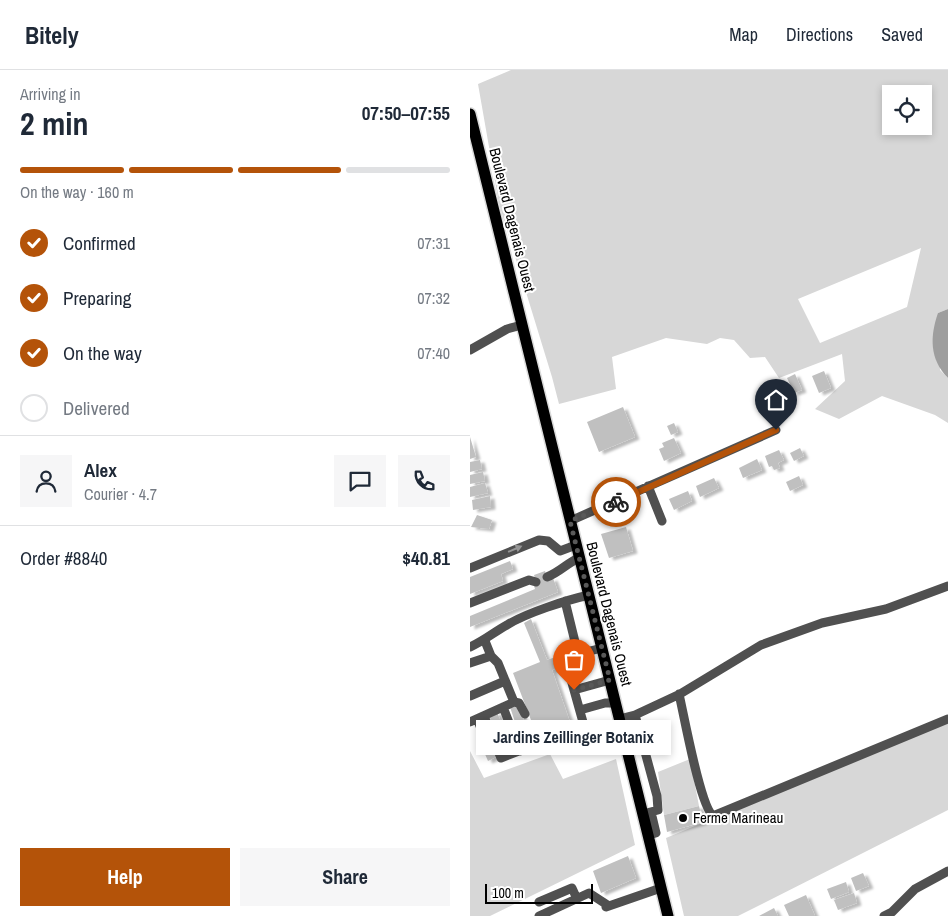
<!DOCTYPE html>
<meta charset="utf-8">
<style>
:root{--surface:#fff;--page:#f6f6f7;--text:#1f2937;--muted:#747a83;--line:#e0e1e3;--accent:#b45309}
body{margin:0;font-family:"Archivo Narrow",sans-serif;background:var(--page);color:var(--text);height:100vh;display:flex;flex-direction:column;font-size:19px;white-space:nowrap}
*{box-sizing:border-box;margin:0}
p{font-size:16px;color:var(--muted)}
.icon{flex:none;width:28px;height:28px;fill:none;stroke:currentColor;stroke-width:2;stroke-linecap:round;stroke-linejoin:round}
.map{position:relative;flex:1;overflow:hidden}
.side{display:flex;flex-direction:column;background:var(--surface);width:470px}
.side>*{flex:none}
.buttons{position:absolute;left:412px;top:15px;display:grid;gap:10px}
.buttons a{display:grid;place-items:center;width:50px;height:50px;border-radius:0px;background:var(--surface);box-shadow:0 2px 8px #0003;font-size:25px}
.scale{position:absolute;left:15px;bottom:12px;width:108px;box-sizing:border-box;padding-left:5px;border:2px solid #000;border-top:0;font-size:14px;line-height:18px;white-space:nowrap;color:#000;-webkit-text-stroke:4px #fff;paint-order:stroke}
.pin{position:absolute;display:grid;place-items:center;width:42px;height:42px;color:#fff;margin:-51px -21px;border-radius:50% 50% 50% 0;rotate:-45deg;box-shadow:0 0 5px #0007}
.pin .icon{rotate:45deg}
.courier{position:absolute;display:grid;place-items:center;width:50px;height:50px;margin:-25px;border:4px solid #b45309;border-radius:50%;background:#fff;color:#222;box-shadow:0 1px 6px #0007}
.bubble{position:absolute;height:35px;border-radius:0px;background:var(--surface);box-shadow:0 2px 8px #0003;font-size:16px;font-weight:700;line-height:35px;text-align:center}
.headline em{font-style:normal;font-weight:700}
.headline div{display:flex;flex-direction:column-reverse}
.headline{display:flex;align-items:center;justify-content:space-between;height:85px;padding:0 20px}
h1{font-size:32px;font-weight:700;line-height:38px}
.bar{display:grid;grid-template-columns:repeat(4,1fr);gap:8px 5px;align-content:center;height:60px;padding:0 20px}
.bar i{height:6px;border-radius:4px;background:var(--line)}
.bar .current{background:var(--accent)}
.bar p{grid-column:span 4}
.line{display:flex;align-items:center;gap:12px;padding:0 20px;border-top:1px solid var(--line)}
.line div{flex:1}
.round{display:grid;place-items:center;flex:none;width:52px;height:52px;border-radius:0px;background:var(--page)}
ol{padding:0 20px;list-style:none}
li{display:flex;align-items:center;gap:15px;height:55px}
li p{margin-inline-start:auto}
li .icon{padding:5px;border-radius:50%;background:var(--accent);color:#fff;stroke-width:4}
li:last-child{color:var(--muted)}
li i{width:28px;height:28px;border:2px solid var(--line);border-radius:50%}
.button{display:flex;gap:10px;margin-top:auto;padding:10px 20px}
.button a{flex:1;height:58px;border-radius:0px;background:var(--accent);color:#fff;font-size:20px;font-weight:700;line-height:58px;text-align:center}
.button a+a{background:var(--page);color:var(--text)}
header{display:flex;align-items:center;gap:30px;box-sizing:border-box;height:70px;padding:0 25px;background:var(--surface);border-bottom:1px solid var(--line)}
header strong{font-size:24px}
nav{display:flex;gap:28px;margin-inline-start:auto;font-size:18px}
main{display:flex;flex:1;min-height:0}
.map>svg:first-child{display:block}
</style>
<header>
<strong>Bitely</strong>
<nav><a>Map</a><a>Directions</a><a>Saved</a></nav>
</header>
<main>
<section class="side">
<div class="headline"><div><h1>2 min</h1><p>Arriving in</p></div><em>07:50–07:55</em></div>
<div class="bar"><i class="current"></i><i class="current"></i><i class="current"></i><i></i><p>On the way · 160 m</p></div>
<ol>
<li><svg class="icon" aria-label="check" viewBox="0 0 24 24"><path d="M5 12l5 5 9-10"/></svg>Confirmed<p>07:31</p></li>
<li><svg class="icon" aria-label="check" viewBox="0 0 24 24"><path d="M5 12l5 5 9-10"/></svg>Preparing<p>07:32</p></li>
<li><svg class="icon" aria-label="check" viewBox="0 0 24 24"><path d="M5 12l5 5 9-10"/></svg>On the way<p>07:40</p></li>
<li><i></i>Delivered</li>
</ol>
<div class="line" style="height:90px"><a class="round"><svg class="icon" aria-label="person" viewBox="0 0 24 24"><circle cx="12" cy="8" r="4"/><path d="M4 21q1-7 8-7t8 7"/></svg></a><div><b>Alex</b><p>Courier · 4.7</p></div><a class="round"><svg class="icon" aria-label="chat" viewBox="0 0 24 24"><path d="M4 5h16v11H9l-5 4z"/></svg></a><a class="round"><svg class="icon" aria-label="phone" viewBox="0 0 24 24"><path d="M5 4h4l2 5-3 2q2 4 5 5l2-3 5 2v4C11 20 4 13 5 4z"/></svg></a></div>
<div class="line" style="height:65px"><div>Order #8840</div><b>$40.81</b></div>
<div class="button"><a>Help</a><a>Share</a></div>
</section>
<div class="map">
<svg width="478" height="846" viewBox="0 0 478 846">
<defs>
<filter id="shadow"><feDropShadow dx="4.5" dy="2.5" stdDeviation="1" flood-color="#0004"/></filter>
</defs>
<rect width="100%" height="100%" fill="#fff"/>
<path fill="#d7d7d7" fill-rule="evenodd" d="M41 0H478V239L468 243 470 300 478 308V353L465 345 412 326 369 349 345 339 375 311 372 284 309 308 295 287 280 288 264 270 250 268 237 274 196 268 142 287 146 319 89 334 82 307 29 134 8 14ZM421 24H454V56H421ZM451 178 437 237 350 273 328 229Z
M478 651V740L268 846H214L196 768Z
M0 681 14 708 80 684 93 709 146 689 165 775 20 846H0Z
M220 689 229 736 194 745 188 702Z"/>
<path fill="#9e9e9e" d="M478 239V308C459 289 460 266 468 243Z"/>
<path fill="#c0c0c0" filter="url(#shadow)" d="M354 301 361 318 349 323 342 306Z
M325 304 332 320 324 323 317 308Z
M153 337 165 367 129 382 117 352Z
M204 353 208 362 201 365 197 356Z
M0 367 6 387 0 389Z
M204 368 211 383 194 391 189 379 194 377 192 373Z
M330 378 334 386 324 391 320 383Z
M309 380 314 390 308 393 310 398 304 400 302 396 299 397 295 386Z
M287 389 292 400 273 408 269 398Z
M10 390 12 399 0 402V392Z
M13 402 15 411 0 414V405Z
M329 406 333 415 320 421 316 412Z
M244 408 249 418 230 427 226 416Z
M15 413 18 423 0 427V417Z
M218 421 222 431 204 440 199 429Z
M20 426 21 437 3 440 2 430Z
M7 445 22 450 19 459 1 457Z
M156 457 163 481 139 488 131 464Z
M40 491 43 499 31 504 33 511 0 524V507Z
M75 501 78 510 83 508 88 522 0 557V546L65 519 64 516 67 515 64 505Z
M61 549 77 590 94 584 97 594 82 600 102 658 69 671 43 603 70 592 54 553Z
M48 634 62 673 53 676 40 637Z
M27 642 42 681 33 684 19 645Z
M15 662 26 687 18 691 7 666Z
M229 736 233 752 197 762 194 745Z
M158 786 166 808 131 823 123 801Z
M393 803 399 816 386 821 381 808Z
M376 812 379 822 361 829 357 819Z
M384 823 387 833 368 840 364 830Z
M336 825 345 846H319L314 835Z
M304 838 308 846H289Z"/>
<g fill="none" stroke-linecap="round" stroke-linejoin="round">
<defs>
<path id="major" d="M0 44 198 846"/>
</defs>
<use href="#major" stroke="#dbdbdb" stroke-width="14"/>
<path stroke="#505050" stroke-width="9" d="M0 280 37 259 52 255
M178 416 192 451
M100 451 306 360
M0 498 69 470 78 471 90 481 106 475
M77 507C90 502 97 493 109 488
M95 531 108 584 132 578
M0 533 59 510 66 512
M0 577C14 571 24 562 37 555 56 543 97 530 119 525
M108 584 111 595 98 599 104 620 140 610
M0 593 21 586
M104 620 118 670 152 661
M209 624C214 645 230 736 243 746L478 649
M0 626 35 611
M44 632 49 633 55 644
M33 637 50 681
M110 640 135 633H145
M165 645 210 624 291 575 352 553 416 539 478 516
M14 646 31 688 67 674
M7 649 13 663
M149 649 165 645 187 726 188 740 173 744
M0 652 44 632 28 593 21 586 15 571
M178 765 186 763 181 742
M69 832 102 818 107 829
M136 837 191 818
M69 846 119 823 139 836
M414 846 422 842 445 819 478 801"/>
<use href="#major" stroke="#000" stroke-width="11"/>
</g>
<defs><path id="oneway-solid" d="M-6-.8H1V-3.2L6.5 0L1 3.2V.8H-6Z" transform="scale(1.25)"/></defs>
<use fill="#969696" href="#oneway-solid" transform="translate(45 479) rotate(-23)"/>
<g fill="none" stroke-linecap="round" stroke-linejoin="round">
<path stroke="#595959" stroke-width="5" stroke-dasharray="0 9" d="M104 620 140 610 100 451 146 432"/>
<path stroke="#b45309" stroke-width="6" d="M146 432 306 360"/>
</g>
<circle fill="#000" stroke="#fff" stroke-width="2" cx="213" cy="748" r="5"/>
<g text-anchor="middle" stroke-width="4" stroke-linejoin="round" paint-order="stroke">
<g font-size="15" fill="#000" stroke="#fff">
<text transform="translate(42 150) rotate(76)" y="5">Boulevard Dagenais Ouest</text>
<text transform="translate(139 544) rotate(76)" y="5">Boulevard Dagenais Ouest</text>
</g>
<g font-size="15" fill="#000" stroke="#fff" text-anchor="start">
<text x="223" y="753">Ferme Marineau</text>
</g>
</g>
</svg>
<div class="buttons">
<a><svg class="icon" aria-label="locate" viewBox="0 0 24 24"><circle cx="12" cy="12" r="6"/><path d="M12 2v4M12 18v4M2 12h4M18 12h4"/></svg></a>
</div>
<div class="scale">100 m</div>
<div class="pin" style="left:104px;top:620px;background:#ea580c"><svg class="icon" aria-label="bag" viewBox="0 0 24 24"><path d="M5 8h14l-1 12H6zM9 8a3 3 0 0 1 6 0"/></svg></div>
<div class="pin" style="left:306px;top:360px;background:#1f2937"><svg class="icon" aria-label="home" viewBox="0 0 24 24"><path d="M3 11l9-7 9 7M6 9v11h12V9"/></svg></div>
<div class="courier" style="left:146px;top:432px"><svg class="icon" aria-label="bike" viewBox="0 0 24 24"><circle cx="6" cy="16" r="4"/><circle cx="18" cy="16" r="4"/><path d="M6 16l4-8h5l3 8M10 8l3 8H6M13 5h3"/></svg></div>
<div class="bubble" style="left:6px;top:650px;width:195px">Jardins Zeillinger Botanix</div>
</div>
</main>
